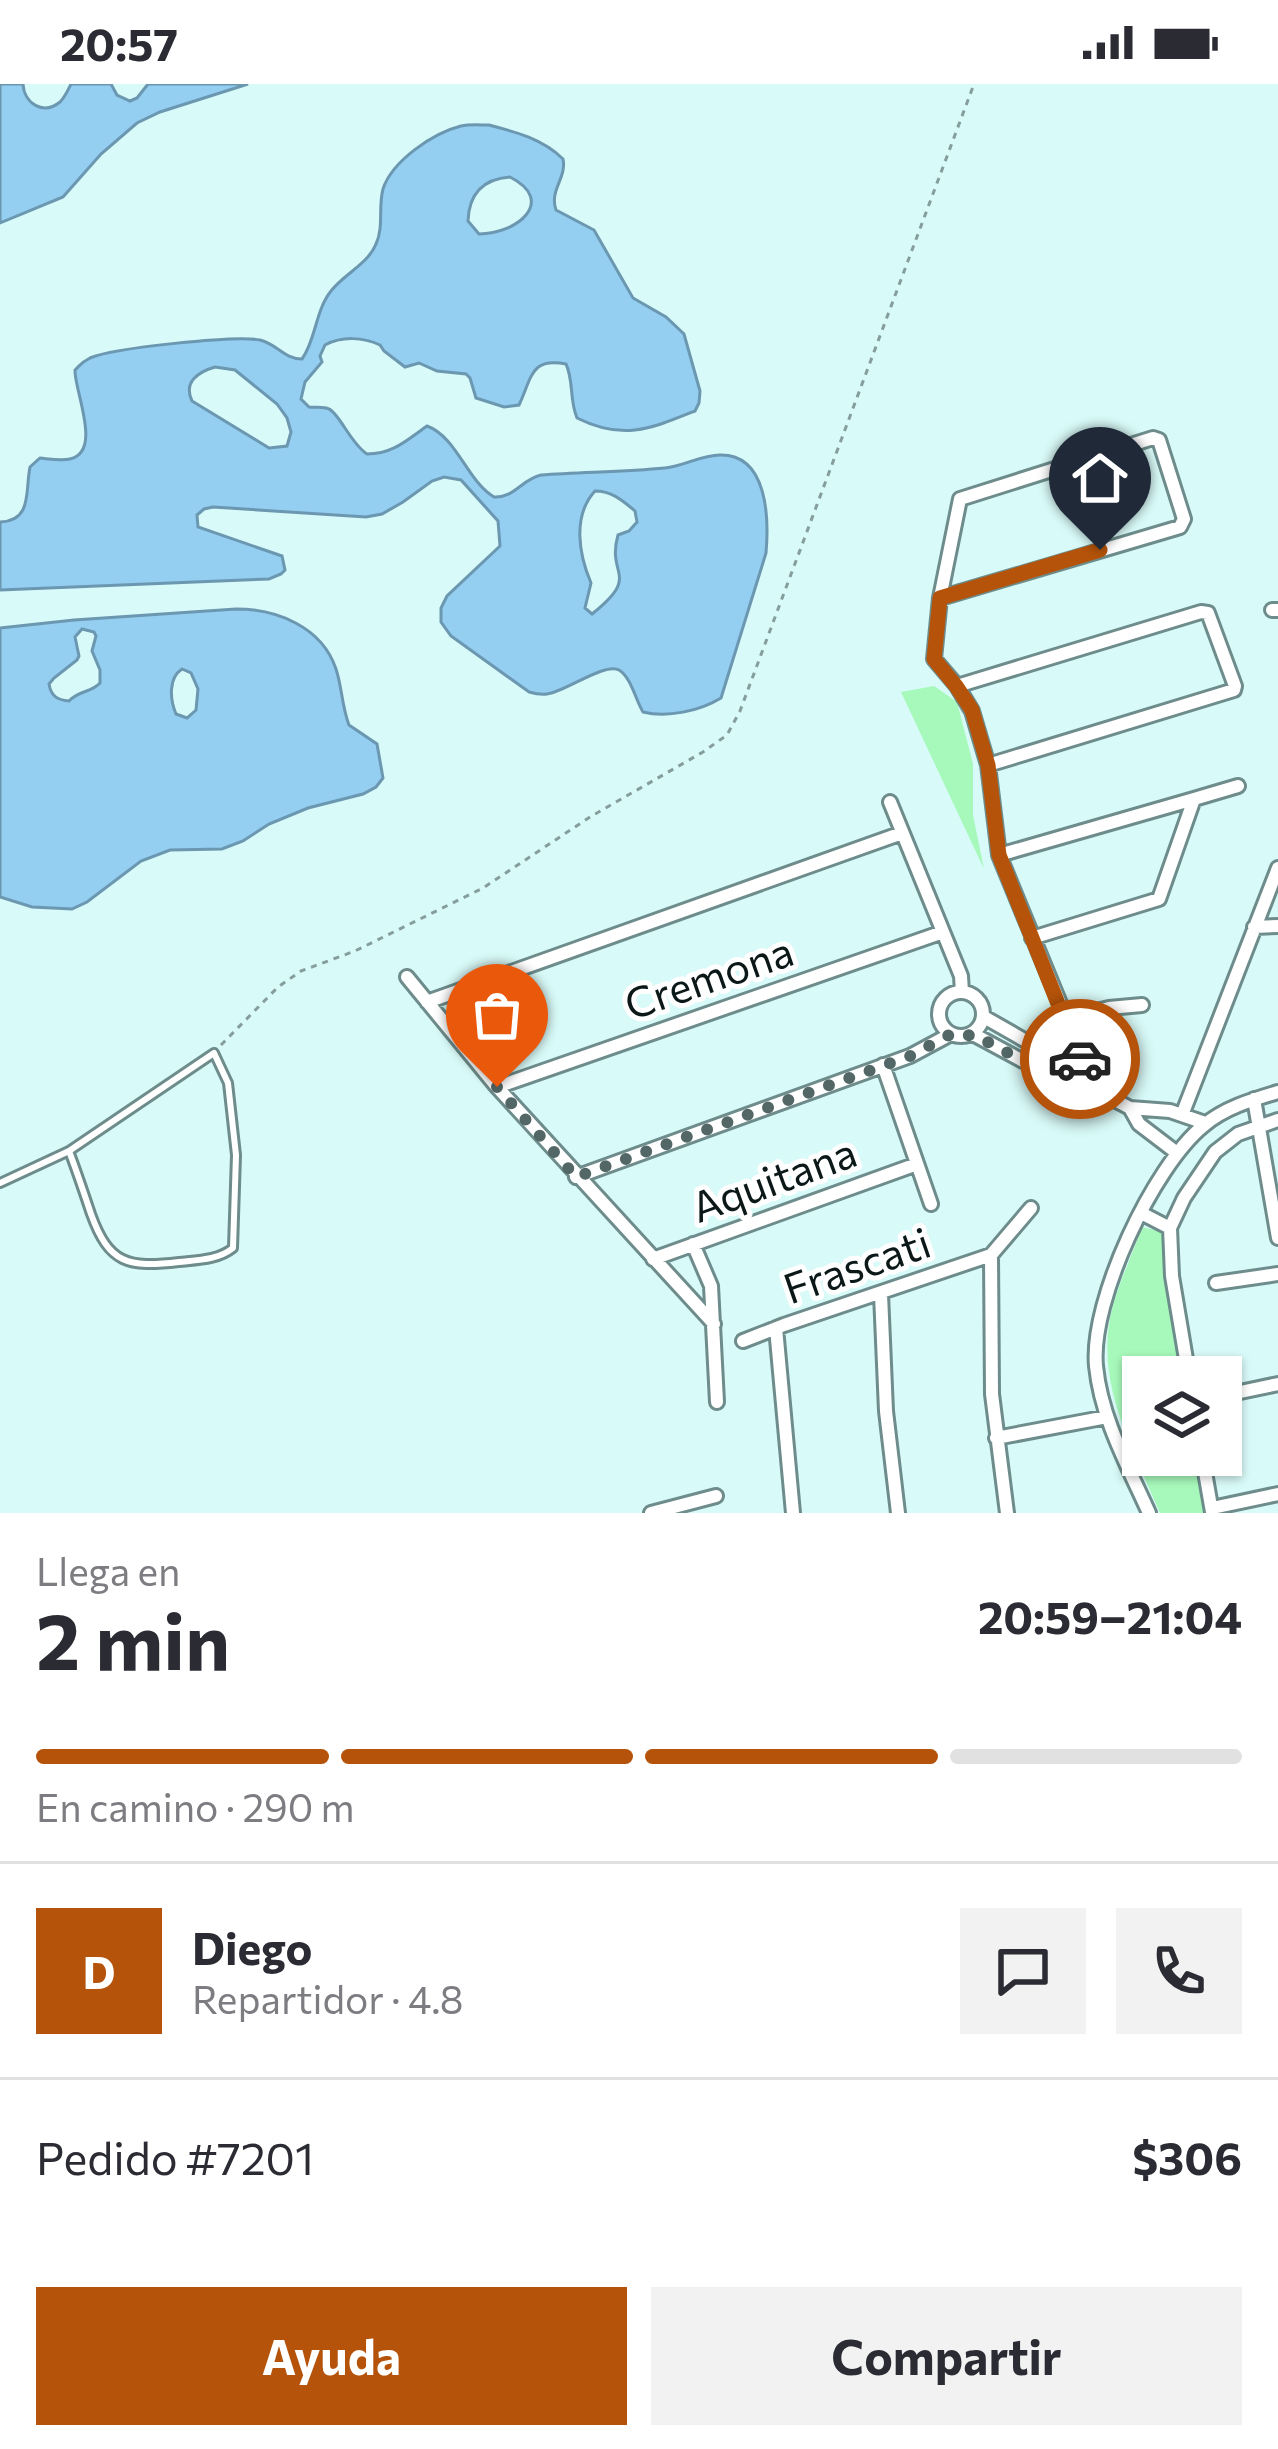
<!DOCTYPE html>
<html lang="es">
<meta charset="utf-8">
<style>
:root{--surface:#fff;--page:#f2f2f3;--text:#2b2b33;--muted:#7c7c81;--line:#e1e1e2;--accent:#b45309}
body{margin:0;font-family:Commissioner,sans-serif;background:var(--page);color:var(--text);height:100vh;display:flex;flex-direction:column;font-size:45px;white-space:nowrap}
*{box-sizing:border-box;margin:0}
p{font-size:39px;color:var(--muted)}
.icon{flex:none;width:66px;height:66px;fill:none;stroke:currentColor;stroke-width:2;stroke-linecap:round;stroke-linejoin:round}
.map{position:relative;height:1429px;overflow:hidden}
.details{display:flex;flex-direction:column;background:var(--surface);flex:1}
.details>*{flex:none}
.controls{position:absolute;left:1122px;top:1272px;display:grid;gap:24px}
.controls a{display:grid;place-items:center;width:120px;height:120px;border-radius:0px;background:var(--surface);box-shadow:0 3px 9px #0004;font-size:60px}
.pin{position:absolute;display:grid;place-items:center;width:102px;height:102px;color:#fff;margin:-123px -51px;border-radius:50% 50% 50% 0;rotate:-45deg;box-shadow:0 0 12px #0007}
.pin .icon{rotate:45deg}
.courier{position:absolute;display:grid;place-items:center;width:120px;height:120px;margin:-60px;border:9px solid #b45309;border-radius:50%;background:#fff;color:#222;box-shadow:0 3px 15px #0007}
.headline em{font-style:normal;font-weight:700}
.headline div{display:flex;flex-direction:column-reverse}
.headline{display:flex;align-items:center;justify-content:space-between;height:204px;padding:0 36px}
h1{font-size:78px;font-weight:700;line-height:90px}
.bar{display:grid;grid-template-columns:repeat(4,1fr);gap:18px 12px;align-content:center;height:144px;padding:0 36px}
.bar i{height:15px;border-radius:9px;background:var(--line)}
.bar .current{background:var(--accent)}
.bar p{grid-column:span 4}
.line{display:flex;align-items:center;gap:30px;padding:0 36px;border-top:3px solid var(--line)}
.line div{flex:1}
.round{display:grid;place-items:center;flex:none;width:126px;height:126px;border-radius:0px;background:var(--page)}
.primary-button{display:flex;gap:24px;margin-top:auto;padding:24px 36px}
.primary-button a{flex:1;height:138px;border-radius:0px;background:var(--accent);color:#fff;font-size:48px;font-weight:700;line-height:138px;text-align:center}
.primary-button a+a{background:var(--page);color:var(--text)}
.status{display:flex;justify-content:space-between;align-items:center;height:84px;padding:0 60px;background:var(--surface);direction:ltr}
.status svg{height:33px;fill:currentColor}
.map>svg:first-child{display:block}
</style>
<div class="status"><b>20:57</b><svg viewBox="0 0 49 12"><path d="M0 12V9h3v3zM5 12V6h3v6zM10 12V3h3v9zM15 12V0h3v12zM26 1h20v11H26zM47 4h2v5h-2z"/></svg></div>
<div class="map">
<svg width="1278" height="1429" viewBox="0 0 1278 1429">
<rect width="100%" height="100%" fill="#d8faf8"/>
<path fill="#a7f9bb" d="M934 602 957 618 973 680V731L984 785 901 608Z
M1142 1143 1163 1148 1169 1159 1166 1188 1182 1293H1143V1371H1198L1210 1429H1160C1135 1370 1099 1307 1109 1241 1113 1210 1132 1173 1142 1143Z"/>
<path fill="#94cef1" stroke="#6b97b0" stroke-width="3" fill-rule="evenodd" d="M0 0H23C24 19 43 32 60 18 65 13 68 6 71 0H111L117 11 130 17 137 14 148 0H248L160 28 137 39 101 70 63 113 0 139Z
M489 41C516 48 543 55 563 75 567 94 549 106 556 126L594 146 633 214 666 233 684 250 700 307 699 319 695 327C650 345 623 357 577 334 569 315 574 297 566 280 530 273 532 294 519 321L504 323 476 314 470 294 466 290 437 287 419 279 405 283 384 267 380 261C363 253 342 252 325 261L320 272 322 278 305 298 301 315 309 323C315 324 323 322 329 325 339 329 351 360 367 370 393 370 407 356 427 342 457 353 467 397 494 413 515 414 522 395 541 391 582 388 624 388 665 384 684 382 701 371 720 371 768 370 769 435 766 469L721 614C700 627 667 634 643 628 636 617 631 593 619 586 605 578 565 608 547 610 540 611 536 610 529 608L451 552 441 538V524L447 512 500 462 498 437 461 396 444 393 432 397 403 418 382 430 366 433 213 423 204 425 197 431 198 443 282 472 285 486 281 490 269 495 0 506V438C33 437 25 406 30 383L40 374C50 375 61 377 70 375 103 368 74 306 75 286 82 279 82 278 90 274 113 264 236 251 260 256 277 260 284 275 302 275 316 256 315 227 331 207 344 190 368 180 376 160 384 143 378 123 383 105 392 77 433 49 461 42 470 40 480 41 489 41ZM510 93C557 117 517 150 479 150L468 137C469 110 483 95 510 93ZM215 283 235 286 277 320 287 334 291 348 287 362 269 364 192 317C183 298 198 288 215 283ZM595 407C612 407 623 417 635 427L637 438 629 447 618 451C606 493 642 490 592 530L585 524 591 499C579 471 572 432 595 407Z
M236 525C277 525 322 543 336 585 342 603 342 623 349 641L377 660 383 694 376 703 363 710 308 724 269 740 243 757 222 765 170 766 141 777 87 818 72 825 32 823 0 813V544L74 536ZM82 545 94 548 96 552 92 567 100 586V599C91 609 79 606 69 617 57 616 51 612 49 600L54 594 77 576 79 572 75 553ZM182 585 191 589 198 605 196 626 187 634 176 630C170 616 168 594 182 585Z"/>
<g fill="none" stroke-linecap="round" stroke-linejoin="round">
<defs>
<path id="lane" d="M0 1099 69 1067 214 969 228 999 236 1071 233 1164C218 1176 198 1176 179 1178 128 1184 109 1180 91 1130 84 1109 77 1088 69 1067"/>
<path id="street" d="M940 514 1180 443 1184 435 1159 356 1153 354 960 415 940 514 934 575 957 602 972 627 988 681 999 771 1066 934 1090 1003
M1272 526H1278
M957 602 1201 528 1208 529 1235 602 1234 606 988 681
M1194 715 1238 702
M890 718 961 892 962 908
M999 771 1194 715 1159 815 1032 854
M1254 843 1278 842
M407 893 497 1003 714 1240
M939 930a22 22 0 1 1 44 0a22 22 0 1 1-44 0Z
M427 918 902 749
M984 933 1033 961 1090 1003 1130 1024 1170 1027 1205 1039
M1066 934 1109 924 1142 921
M973 950 1023 977 1077 999
M883 981 931 1120
M497 1003 943 848
M1254 1015 1278 1154
M1130 1024 1139 1040 1177 1069
M1182 1031 1278 784
M576 1093 910 972 951 950
M1141 1129 1170 1144
M693 1160 711 1202 717 1318
M991 1171 992 1310 1007 1429
M653 1175 917 1080
M1216 1199 1278 1190
M881 1210 886 1327 898 1429
M776 1244 793 1429
M743 1257 784 1241 991 1171 1031 1124
M1189 1293 1172 1192 1170 1144 1184 1114 1215 1068 1238 1050 1278 1036
M1221 1312 1278 1300
M996 1354 1107 1333
M1202 1371 1212 1428
M1212 1424 1278 1410
M651 1429 716 1412
M1149 1429C1128 1382 1101 1334 1096 1282 1090 1217 1153 1083 1203 1042 1224 1024 1251 1016 1278 1008"/>
</defs>
<use href="#lane" stroke="#6d8c8b" stroke-width="12"/>
<use href="#street" stroke="#6d8c8b" stroke-width="18"/>
<path stroke="#859e9d" stroke-width="3" stroke-dasharray="6 6" stroke-linecap="butt" d="M221 961 278 903 301 887 355 867 483 804 590 733 703 668 727 651 740 627 974 0"/>
<use href="#lane" stroke="#fff" stroke-width="6"/>
<use href="#street" stroke="#fff" stroke-width="12"/>
</g>
<g fill="none" stroke-linecap="round" stroke-linejoin="round">
<path stroke="#536766" stroke-width="12" stroke-dasharray="0 21.6" d="M497 1003 576 1093 910 972 951 950 962 953 973 950 1023 977 1090 1003 1080 975"/>
<path stroke="#b45309" stroke-width="15" d="M1080 975 999 771 988 681 972 626 956 602 934 575 940 514 1100 466"/>
</g>
<g text-anchor="middle" stroke-width="10" stroke-linejoin="round" paint-order="stroke">
<g font-size="42" fill="#0c1818" stroke="#fff">
<text transform="translate(709 894) rotate(-19)" y="15">Cremona</text>
<text transform="translate(774 1096) rotate(-20)" y="15">Aquitana</text>
<text transform="translate(857 1182) rotate(-19)" y="15">Frascati</text>
</g>
</g>
</svg>
<div class="controls">
<a><svg class="icon" aria-label="layers" viewBox="0 0 24 24"><path d="M12 4l9 5-9 5-9-5zM3 14l9 5 9-5"/></svg></a>
</div>
<div class="pin" style="left:497px;top:1003px;background:#ea580c"><svg class="icon" aria-label="bag" viewBox="0 0 24 24"><path d="M5 8h14l-1 12H6zM9 8a3 3 0 0 1 6 0"/></svg></div>
<div class="pin" style="left:1100px;top:466px;background:#1f2937"><svg class="icon" aria-label="home" viewBox="0 0 24 24"><path d="M3 11l9-7 9 7M6 9v11h12V9"/></svg></div>
<div class="courier" style="left:1080px;top:975px"><svg class="icon" aria-label="car" viewBox="0 0 24 24"><path d="M5 17H2v-5l4-1 3-4h7l3 4 3 1v5h-3M9 17h6M6 11h13"/><circle cx="7" cy="17" r="2"/><circle cx="17" cy="17" r="2"/></svg></div>
</div>
<section class="details">
<div class="headline"><div><h1>2 min</h1><p>Llega en</p></div><em>20:59–21:04</em></div>
<div class="bar"><i class="current"></i><i class="current"></i><i class="current"></i><i></i><p>En camino · 290 m</p></div>
<div class="line" style="height:216px"><b class="round" style="background:var(--accent);color:#fff">D</b><div><b>Diego</b><p>Repartidor · 4.8</p></div><a class="round"><svg class="icon" aria-label="chat" viewBox="0 0 24 24"><path d="M4 5h16v11H9l-5 4z"/></svg></a><a class="round"><svg class="icon" aria-label="phone" viewBox="0 0 24 24"><path d="M5 4h4l2 5-3 2q2 4 5 5l2-3 5 2v4C11 20 4 13 5 4z"/></svg></a></div>
<div class="line" style="height:156px"><div>Pedido #7201</div><b>$306</b></div>
<div class="primary-button"><a>Ayuda</a><a>Compartir</a></div>
</section>
